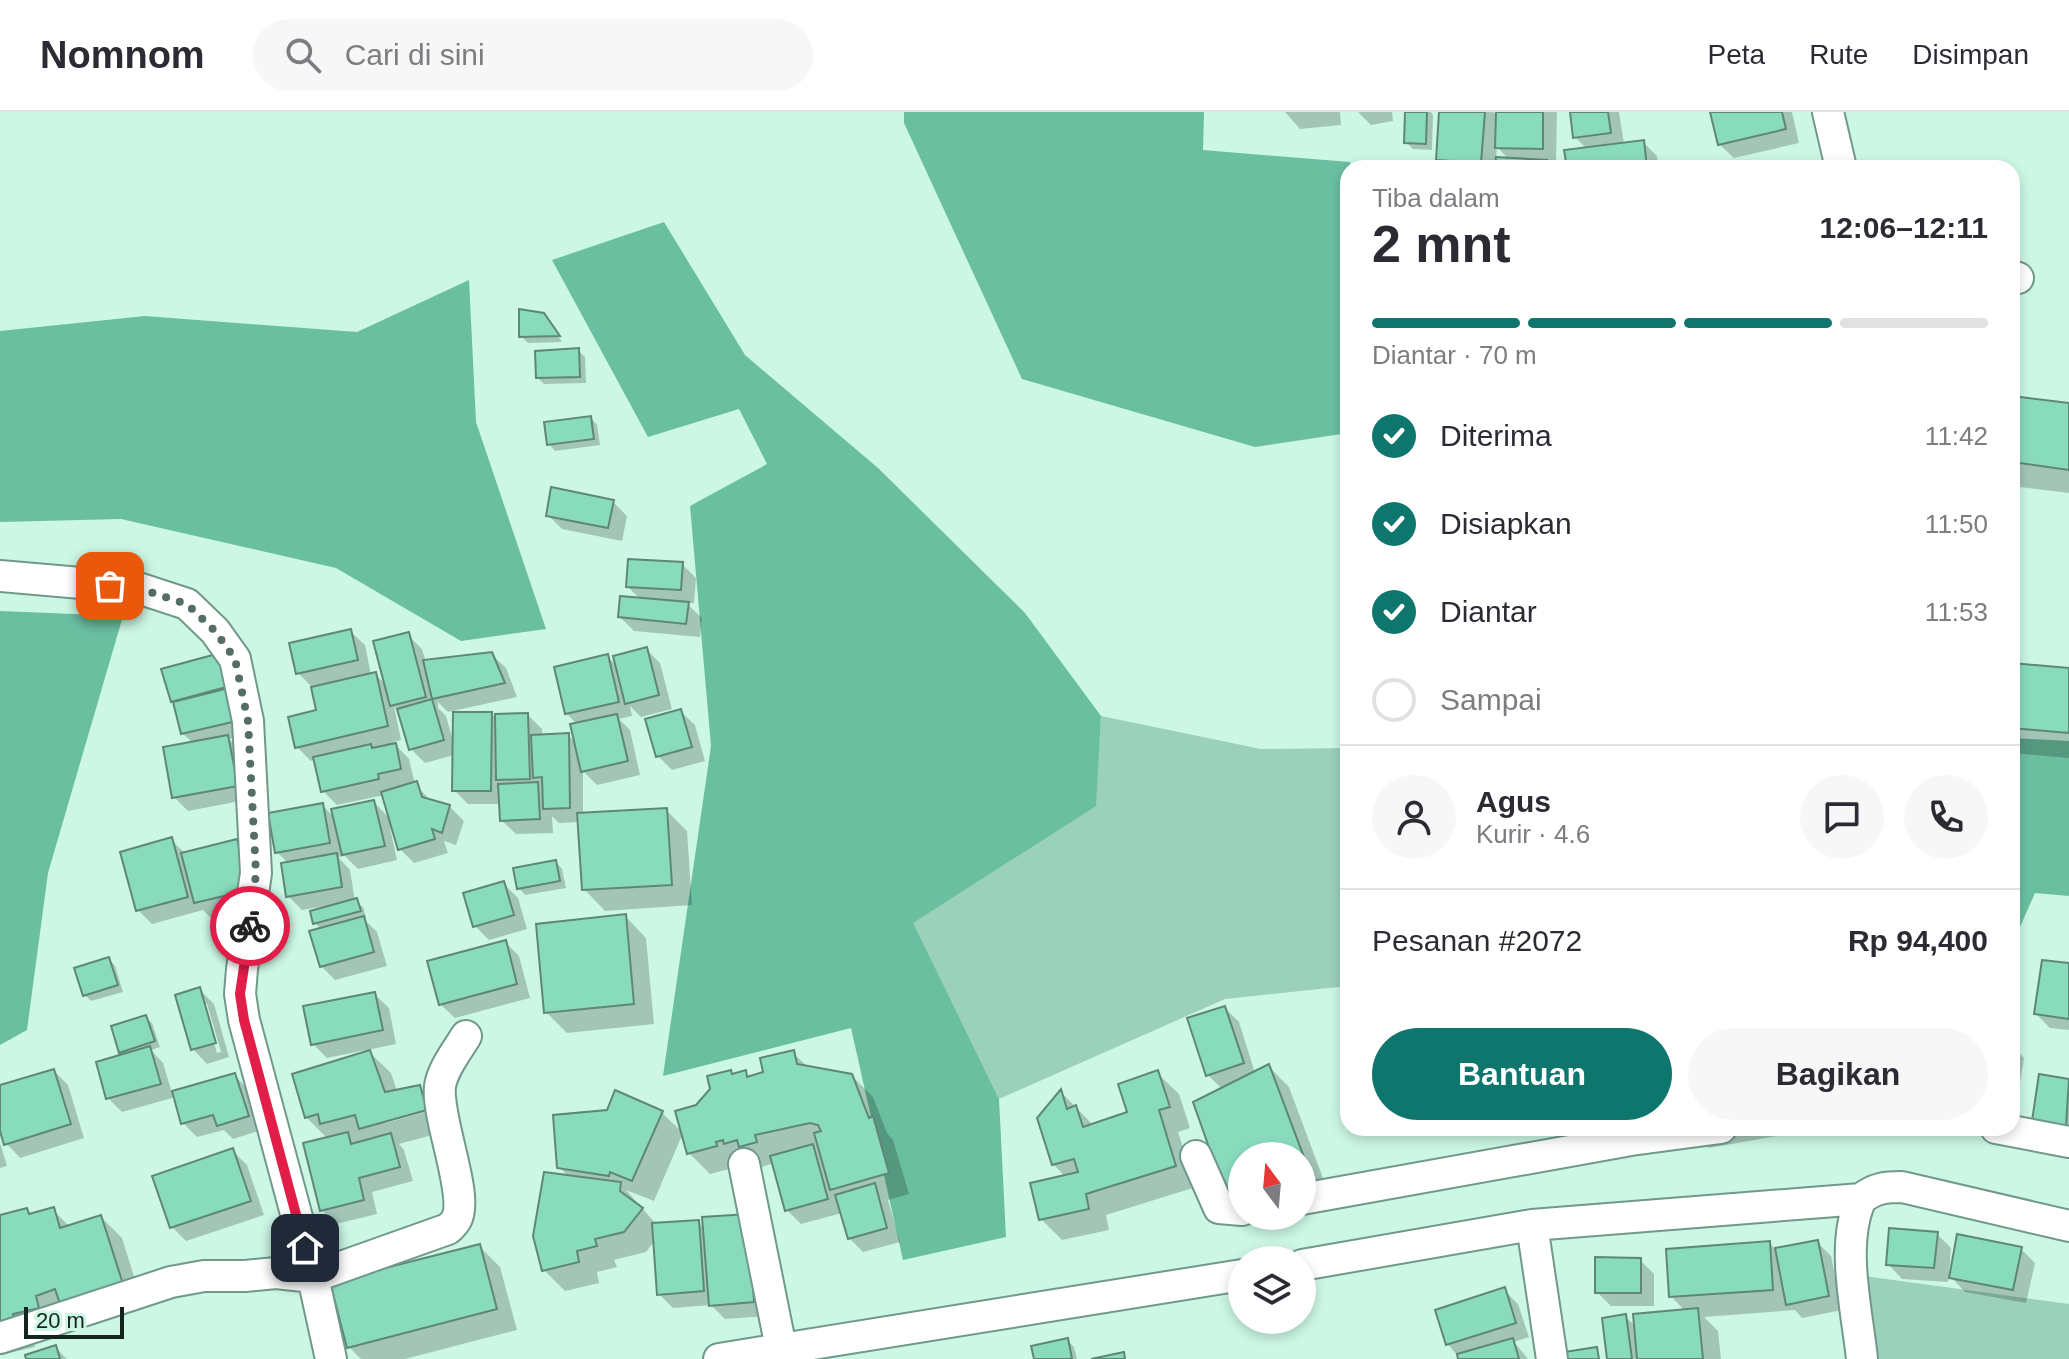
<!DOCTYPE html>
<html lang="id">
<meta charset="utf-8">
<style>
:root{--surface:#fff;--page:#f7f7f7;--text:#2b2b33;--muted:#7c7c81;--line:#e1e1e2;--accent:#0f766e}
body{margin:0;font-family:Helvetica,sans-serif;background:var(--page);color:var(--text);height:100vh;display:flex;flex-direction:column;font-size:30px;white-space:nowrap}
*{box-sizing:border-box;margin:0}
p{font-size:26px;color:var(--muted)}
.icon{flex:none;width:44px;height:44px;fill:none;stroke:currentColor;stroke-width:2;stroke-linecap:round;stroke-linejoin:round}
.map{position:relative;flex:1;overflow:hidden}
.drawer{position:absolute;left:1340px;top:48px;width:680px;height:976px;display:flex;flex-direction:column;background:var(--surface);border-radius:24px;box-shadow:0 4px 12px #0003}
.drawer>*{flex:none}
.needle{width:52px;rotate:344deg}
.fabs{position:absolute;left:1228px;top:1030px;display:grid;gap:16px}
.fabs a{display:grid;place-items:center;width:88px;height:88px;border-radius:50%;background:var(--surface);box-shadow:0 4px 12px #0003;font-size:40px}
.scale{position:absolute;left:24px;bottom:20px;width:100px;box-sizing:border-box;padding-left:8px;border:4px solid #14241e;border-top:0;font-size:22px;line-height:28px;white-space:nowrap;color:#14241e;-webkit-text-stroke:6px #ccf7e5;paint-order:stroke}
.pin{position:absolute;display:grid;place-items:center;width:68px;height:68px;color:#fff;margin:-34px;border-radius:16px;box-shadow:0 4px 12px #0006}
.courier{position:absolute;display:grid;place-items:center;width:80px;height:80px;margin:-40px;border:6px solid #e11d48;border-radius:50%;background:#fff;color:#222;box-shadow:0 2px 10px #0007}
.head em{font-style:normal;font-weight:700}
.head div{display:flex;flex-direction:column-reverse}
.head{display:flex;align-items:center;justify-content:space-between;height:136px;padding:0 32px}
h1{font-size:52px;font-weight:700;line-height:60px}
.bar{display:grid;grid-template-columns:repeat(4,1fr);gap:12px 8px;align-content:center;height:96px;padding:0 32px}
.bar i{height:10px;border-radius:6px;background:var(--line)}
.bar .selected{background:var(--accent)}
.bar p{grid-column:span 4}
.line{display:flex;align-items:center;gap:20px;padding:0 32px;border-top:2px solid var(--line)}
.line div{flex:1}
.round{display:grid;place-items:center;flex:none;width:84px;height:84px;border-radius:42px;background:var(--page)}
ol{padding:0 32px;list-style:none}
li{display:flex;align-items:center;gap:24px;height:88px}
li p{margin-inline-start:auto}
li .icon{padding:8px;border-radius:50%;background:var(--accent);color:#fff;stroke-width:4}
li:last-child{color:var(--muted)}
li i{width:44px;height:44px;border:4px solid var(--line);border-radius:50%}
.primary-button{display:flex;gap:16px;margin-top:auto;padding:16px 32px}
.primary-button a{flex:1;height:92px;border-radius:48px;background:var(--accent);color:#fff;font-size:32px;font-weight:700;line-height:92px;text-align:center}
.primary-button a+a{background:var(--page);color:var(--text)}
header{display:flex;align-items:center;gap:48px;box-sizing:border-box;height:112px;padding:0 40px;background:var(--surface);border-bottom:2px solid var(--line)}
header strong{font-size:38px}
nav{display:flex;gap:44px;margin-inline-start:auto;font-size:28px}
.search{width:560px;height:72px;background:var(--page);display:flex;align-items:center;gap:20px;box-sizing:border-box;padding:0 28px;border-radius:44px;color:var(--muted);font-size:30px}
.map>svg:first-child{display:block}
</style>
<header>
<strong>Nomnom</strong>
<div class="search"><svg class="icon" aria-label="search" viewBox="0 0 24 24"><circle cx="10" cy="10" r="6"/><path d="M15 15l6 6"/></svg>Cari di sini</div>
<nav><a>Peta</a><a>Rute</a><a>Disimpan</a></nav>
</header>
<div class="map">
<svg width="2069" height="1247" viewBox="0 0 2069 1247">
<rect width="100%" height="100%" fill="#ccf7e5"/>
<path fill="#9bd0bb" d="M1101 604 1261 637 1348 636V874L1225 887 999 987 912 811 1095 694Z
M1857 1163 2069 1192V1247H1873Z"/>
<path fill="#6bbfa1" d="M904 0H1204L1203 38 1350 50 1352 56H1348V321L1255 335 1022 267 904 11Z
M664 110 745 243 878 356 1025 501 1101 604 1096 694 913 811 999 987 1006 1125 903 1148 851 916 663 964 711 634 690 394 767 352 739 297 648 325 552 148Z
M469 168 476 310 546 517 461 529 336 456 121 407 0 410V219L145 204 357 220Z
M0 499 123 504 48 761 27 918 0 933Z
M2012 626 2069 629V784L2035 781 2012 833Z"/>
<path fill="#0003" fill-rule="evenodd" d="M1285 0H1340L1341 13 1300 17Z
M1358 0H1392L1393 9 1371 13Z
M1407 0H1431L1433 3 1432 38 1413 37 1406 30Z
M1441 0H1493L1498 4V0H1557L1556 50H1547L1553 56H1446L1438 47ZM1497 35 1509 47H1496Z
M1572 0H1619L1624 32 1643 30 1657 44 1659 56H1569L1587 37 1575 25Z
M1712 0H1792L1799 31 1734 46 1719 32Z
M546 206 562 230 528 231 521 224Z
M578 238 585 245 586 271 544 272 538 266Z
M2012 286 2069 293V381L2012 374Z
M591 306 597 313 600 333 555 339 549 332Z
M613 390 627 404 622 429 562 417 548 403Z
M682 452 696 466 694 491H686L702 506 700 525 634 519 620 505 641 488 628 475Z
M350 519 365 533 371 563 375 562 387 574 408 523 422 537 426 550 491 542 506 556 517 585 448 600 438 590V596L446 604 453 629 492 602 497 608 528 603 542 617V624L568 623 576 631 578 613 566 601 607 544 618 555 646 537 660 551 672 597 641 605 630 594 632 604 619 607 630 618 640 663 597 673 583 659V703L666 698 687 719 692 793 605 799 584 777 580 710 559 711 552 704 553 721 516 722 501 708V692H468L454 678V643L425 651 411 637 400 601 394 594 401 628 393 630 409 647 415 672 432 690 449 694 464 709 456 733 444 729 448 741 414 751 400 737 394 715 390 716 397 748 358 757 345 744 338 745 350 758 355 789 363 795 366 805 363 806 377 820 387 854 335 868 321 854 322 818 315 811 320 795 302 798 288 784 289 752 277 740 322 693 335 706 374 690 391 708 384 683 337 693 323 679 316 648 311 649 297 635 318 599 313 576 298 561Z
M220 543 254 621 229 627 242 640 251 687 188 699 174 685 194 632 182 621 176 593 172 589Z
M2012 553 2069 558V646L2012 641Z
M680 599 695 613 705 649 672 658 658 644Z
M171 728 186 742 237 730 251 744 263 792 210 805 203 798 152 812 138 798Z
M556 750 562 757 566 776 525 783 519 776Z
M504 772 518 786 527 817 489 828 475 814Z
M625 804 646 826 654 912 567 921 546 900Z
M505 830 519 844 530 886 455 906 440 892Z
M109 847 115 854 123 880 91 889 85 883Z
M2069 853V918L2050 916 2036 902Z
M200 878 214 892 229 945 207 952 193 937 178 884ZM203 892H207L221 940 217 941Z
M374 882 389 896 396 932 367 938 391 961 397 979 419 975 440 997 447 1019 399 1032 404 1038 413 1069 372 1080 377 1102 336 1112 322 1098 328 1027 306 1005 367 941 366 938 327 946 313 932ZM418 998 428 999 386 1011 385 1007Z
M1225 896 1239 910 1255 961 1268 954 1289 975 1327 1077 1302 1083V1044H1242V1093L1226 1076 1223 978 1208 963Z
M145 905 152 911 160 935 151 938 163 951 172 981 234 963 248 977 262 1018 233 1027 224 1018 197 1025 183 1011 176 985 122 1000 108 986 125 943 121 940Z
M2012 933 2024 946 2015 1001 2012 1000Z
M793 941 809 956 851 963 873 985 887 1021 893 1028 909 1082 888 1088 900 1130 863 1140 849 1126 842 1101 801 1112 787 1098 774 1051 762 1055 756 1050 710 1062 689 1041 697 995 730 960 734 964 746 961 751 966 766 962Z
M54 959 68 973 84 1026 20 1046 6 1031 0 1012V975Z
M1157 961 1179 982 1190 1016 1178 1020 1196 1075 1106 1103 1109 1118 1062 1128 1041 1107 1066 1065 1053 1052 1061 980 1093 1013 1130 1002Z
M2040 964 2069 969V1025L2048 1022Z
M661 1000 683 1021 654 1089 626 1078 657 1113 698 1110 705 1117 762 1118 768 1204 725 1207 711 1193 673 1196 659 1182 655 1128 646 1140 614 1148 617 1155 597 1160 599 1171 565 1179 544 1158 569 1065 559 1055Z
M1544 1016H1573L1550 1022Z
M1689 1016H1776L1777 1024 1709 1036Z
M0 1031 7 1054 0 1056Z
M233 1039 247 1053 264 1103 186 1129 172 1115Z
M26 1098 32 1104 53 1098 70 1115 101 1105 122 1126 143 1193 33 1223 35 1235 0 1243V1105Z
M1937 1122 1951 1136 1949 1161 2021 1137 2035 1151 2026 1191 1965 1180 1949 1163 1948 1170 1902 1167 1888 1152Z
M1817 1130 1831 1144 1842 1198 1802 1206 1795 1198 1704 1205 1718 1219 1721 1247H1609L1625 1204 1636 1215 1685 1199 1671 1184 1769 1131 1776 1138Z
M479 1134 500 1155 517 1218 405 1247H361L349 1235Z
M1640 1148 1654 1162V1194H1611L1597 1180Z
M1504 1178 1518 1192 1529 1225 1514 1230 1528 1247H1460L1448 1232Z
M1068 1229 1074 1235 1077 1247H1036Z
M55 1235 67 1247H28Z"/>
<path fill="#88dcbd" stroke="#5f8777" stroke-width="2" d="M1405 0H1427L1426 32 1404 31Z
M1439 0H1485L1481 51 1436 48Z
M1496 0H1543V37L1495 36Z
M1570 0H1608L1611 21 1573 26Z
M1710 0H1782L1786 17 1718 33Z
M1644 28 1647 56H1567L1564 38Z
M1496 45 1547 48V56H1495Z
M519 197 544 201 560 224 519 225Z
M579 236 580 265 536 266 535 239Z
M2012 284 2069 291V358L2012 350Z
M591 304 594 327 547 333 544 310Z
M551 375 614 388 608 416 546 404Z
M628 447 683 450 681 478 626 475Z
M620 484 689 490 686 512 618 505Z
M351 517 358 548 296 562 289 531Z
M409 520 426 585 390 594 373 529Z
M647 535 659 583 625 592 613 544Z
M492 540 505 571 432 587 423 548Z
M220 541 230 574 171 590 161 557Z
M608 542 619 590 565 602 554 555Z
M2012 551 2069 556V621L2012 616Z
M376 560 388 614 295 636 288 605 316 598 311 575Z
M233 575 241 608 181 622 173 590Z
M432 587 444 628 409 638 397 597Z
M681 597 692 635 656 645 645 607Z
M453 600H492L491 679H452Z
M528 601 530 667 496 668 495 602Z
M617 602 628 649 581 660 570 612Z
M569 621 570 696 543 697 542 665 533 666 531 623Z
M228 623 238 674 172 686 163 635Z
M396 631 401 657 378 662 379 667 321 680 313 645 371 632 372 636Z
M417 669 422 685 450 693 442 721 432 717 435 727 398 738 381 680Z
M538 670 540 707 500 709 498 672Z
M374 688 385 734 342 743 331 697Z
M323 691 330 731 275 741 268 701Z
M667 696 672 773 582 778 577 701Z
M172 725 188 785 136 799 120 740Z
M237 727 250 778 194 791 181 741Z
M337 741 342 775 286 785 281 751Z
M556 748 560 769 517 777 513 756Z
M504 769 514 803 473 815 463 781Z
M357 786 361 799 313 812 310 799Z
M626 802 634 892 544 901 536 812Z
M364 804 374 840 320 855 309 819Z
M506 828 517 872 439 893 427 849Z
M109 845 118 873 83 884 74 856Z
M2042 848 2069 851V907L2034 902Z
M200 875 216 931 191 938 175 883Z
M375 880 383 918 311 933 303 894Z
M1225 894 1244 951 1206 964 1187 906Z
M146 903 155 929 119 941 111 914Z
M150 934 161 972 106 987 96 950Z
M370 938 385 980 420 973 427 998 359 1017 355 1003 320 1012 318 1002 305 1006 292 962Z
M794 938 797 952 852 962 869 1006 873 1004 889 1061 830 1078 814 1021 821 1019 818 1013 810 1011 755 1023 757 1030 739 1035 737 1028 724 1032 723 1028 716 1030 717 1034 687 1042 675 999 696 993 710 977 707 964 731 958 732 962 746 958 747 965 763 960 760 946Z
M1269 952 1308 1056 1302 1057V1044H1242V1073L1224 1078 1193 990Z
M54 957 71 1012 4 1033 0 1019V973Z
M1158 958 1170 995 1159 998 1176 1054 1086 1082 1089 1097 1039 1108 1030 1071 1078 1060 1074 1047 1052 1053 1037 1006 1061 977 1067 997 1076 993 1083 1015 1127 1000 1118 972Z
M235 961 249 1004 217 1014 213 1003 181 1012 172 979Z
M2039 962 2069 967 2066 1014 2032 1009Z
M615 978 663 999 632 1069 610 1060 609 1064 557 1056 553 1003 607 998Z
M348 1020 351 1032 391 1021 400 1055 359 1066 364 1088 320 1099 303 1031Z
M813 1032 828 1087 785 1099 770 1044Z
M233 1036 251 1089 170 1116 152 1064Z
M544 1060 621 1070 620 1079 643 1096 624 1120 595 1127 597 1134 577 1139 579 1150 542 1159 533 1124Z
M875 1071 887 1116 848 1127 835 1083Z
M54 1095 60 1116 101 1103 123 1172 60 1192 55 1177 36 1184 39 1196 13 1202 15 1215 0 1218V1103L27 1096 29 1102Z
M749 1102 754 1190 709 1194 702 1105Z
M699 1108 704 1179 657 1183 652 1111Z
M1889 1116 1938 1120 1934 1156 1886 1153Z
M1957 1122 2022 1135 2013 1178 1949 1166Z
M1818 1128 1829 1184 1786 1193 1775 1136Z
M1770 1129 1773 1178 1669 1185 1666 1137Z
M480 1132 497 1197 347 1236 330 1170Z
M1595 1145 1641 1146V1181H1595Z
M1505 1175 1516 1211 1446 1233 1435 1198Z
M1698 1196 1703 1247H1637L1633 1202Z
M1626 1202 1632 1247H1607L1602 1206Z
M1068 1226 1072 1247H1034L1031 1234Z
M1513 1226 1519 1247H1458L1457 1242Z
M56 1233 60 1247H26L25 1243Z
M1597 1235 1599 1247H1559L1558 1241Z
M1124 1240 1125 1247H1091Z"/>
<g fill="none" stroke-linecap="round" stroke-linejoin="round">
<defs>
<path id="minor" d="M1828 0 1841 56
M2012 164 2018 166
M0 464 138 476 187 492 215 519 235 547 248 609 256 761 242 857 240 882 244 908 313 1165 276 1161 245 1164H204L171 1170 0 1226
M1996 1016 2069 1030
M1196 1044 1219 1096 1242 1098
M744 1052 781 1236
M1302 1087 1631 1028 1721 1016
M1861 1087C1840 1132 1857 1198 1862 1247
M1532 1113 1552 1247
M1302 1153 1532 1113 1861 1087C1875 1076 1885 1075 1902 1075L2069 1114
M331 1247 313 1165 448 1117C451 1114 454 1112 456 1108 470 1085 436 1006 440 974 443 956 457 939 466 924
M719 1247 1242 1163"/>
</defs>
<use href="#minor" stroke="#71998a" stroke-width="34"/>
<use href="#minor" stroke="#fff" stroke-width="30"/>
</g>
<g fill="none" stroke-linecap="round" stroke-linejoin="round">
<path stroke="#546e64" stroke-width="8" stroke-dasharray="0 14.4" d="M110 474 138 476 187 492 215 519 235 547 248 609 256 761 250 814"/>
<path stroke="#e11d48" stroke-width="10" d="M250 814 240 882 244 908 305 1136"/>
</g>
</svg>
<div class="fabs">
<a><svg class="needle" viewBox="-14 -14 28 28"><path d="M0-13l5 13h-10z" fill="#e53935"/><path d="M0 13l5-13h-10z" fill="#7c7c81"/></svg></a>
<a><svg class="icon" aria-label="layers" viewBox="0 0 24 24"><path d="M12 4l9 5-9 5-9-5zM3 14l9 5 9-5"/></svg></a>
</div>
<div class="scale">20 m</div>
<div class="pin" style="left:110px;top:474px;background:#ea580c"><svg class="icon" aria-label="bag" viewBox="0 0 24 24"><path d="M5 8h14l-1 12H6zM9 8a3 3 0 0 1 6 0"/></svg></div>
<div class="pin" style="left:305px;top:1136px;background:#1f2937"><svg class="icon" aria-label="home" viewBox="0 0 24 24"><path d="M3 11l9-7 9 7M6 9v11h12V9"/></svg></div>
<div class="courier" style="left:250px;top:814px"><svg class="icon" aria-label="bike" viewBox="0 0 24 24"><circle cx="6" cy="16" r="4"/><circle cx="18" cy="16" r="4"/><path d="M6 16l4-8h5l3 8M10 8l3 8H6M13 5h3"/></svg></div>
<section class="drawer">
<div class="head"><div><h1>2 mnt</h1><p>Tiba dalam</p></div><em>12:06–12:11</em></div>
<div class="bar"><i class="selected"></i><i class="selected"></i><i class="selected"></i><i></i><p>Diantar · 70 m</p></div>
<ol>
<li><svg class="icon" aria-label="check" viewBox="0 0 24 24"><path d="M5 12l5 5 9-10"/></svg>Diterima<p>11:42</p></li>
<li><svg class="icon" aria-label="check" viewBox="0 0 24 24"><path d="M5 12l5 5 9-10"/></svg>Disiapkan<p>11:50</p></li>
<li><svg class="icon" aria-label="check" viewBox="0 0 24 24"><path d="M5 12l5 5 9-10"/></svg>Diantar<p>11:53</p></li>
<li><i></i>Sampai</li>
</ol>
<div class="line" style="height:144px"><a class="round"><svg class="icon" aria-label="person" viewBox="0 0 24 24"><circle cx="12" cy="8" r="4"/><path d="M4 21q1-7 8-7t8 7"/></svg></a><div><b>Agus</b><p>Kurir · 4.6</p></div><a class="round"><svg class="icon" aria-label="chat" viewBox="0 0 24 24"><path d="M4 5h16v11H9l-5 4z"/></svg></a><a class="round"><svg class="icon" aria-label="phone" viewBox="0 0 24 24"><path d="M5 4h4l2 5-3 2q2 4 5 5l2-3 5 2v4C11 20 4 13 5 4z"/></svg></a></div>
<div class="line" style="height:104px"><div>Pesanan #2072</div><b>Rp 94,400</b></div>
<div class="primary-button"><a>Bantuan</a><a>Bagikan</a></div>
</section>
</div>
